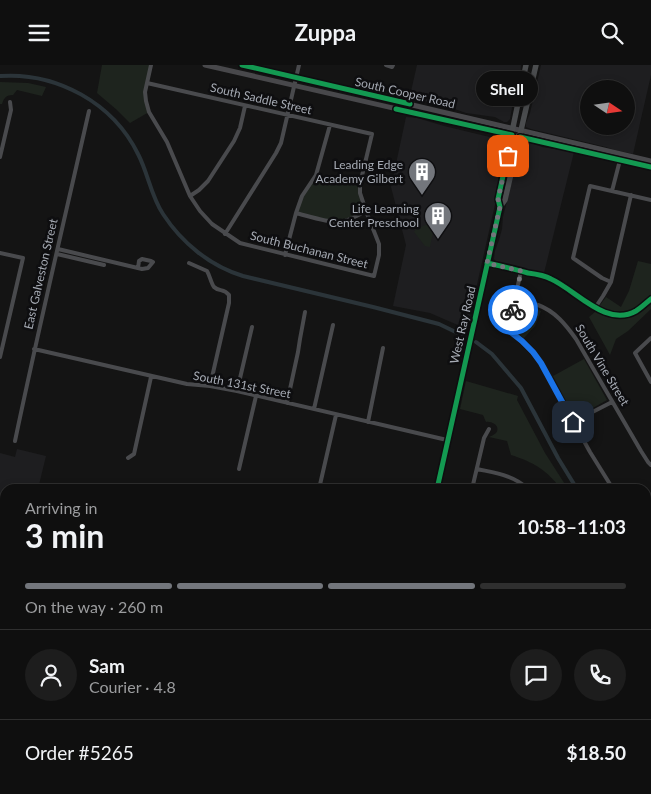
<!DOCTYPE html>
<meta charset="utf-8">
<style>
:root{--surface:#0f0f0f;--page:#1d1d1d;--text:#f1f3f6;--muted:#9b9c9e;--line:#2f2f2f;--accent:#73767c}
body{margin:0;font-family:Lato,sans-serif;background:var(--page);color:var(--text);height:100vh;display:flex;flex-direction:column;font-size:19px;white-space:nowrap}
*{box-sizing:border-box;margin:0}
p{font-size:16px;color:var(--muted)}
.icon{flex:none;width:28px;height:28px;fill:none;stroke:currentColor;stroke-width:2;stroke-linecap:round;stroke-linejoin:round}
.map{position:relative;flex:1;overflow:hidden}
.sheet{position:absolute;left:0px;top:419px;width:651px;height:311px;display:flex;flex-direction:column;background:var(--surface);border-radius:15px 15px 0 0;box-shadow:0 2px 8px #0003,0 0 0 1px var(--line)}
.sheet>*{flex:none}
.needle{width:32px;rotate:103deg}
.buttons{position:absolute;left:580px;top:15px;display:grid;gap:10px}
.buttons a{display:grid;place-items:center;width:55px;height:55px;border-radius:50%;background:var(--surface);box-shadow:0 2px 8px #0003,0 0 0 1px var(--line);font-size:25px}
.pin{position:absolute;display:grid;place-items:center;width:42px;height:42px;color:#fff;margin:-21px;border-radius:10px;box-shadow:0 2px 8px #0006}
.courier{position:absolute;display:grid;place-items:center;width:50px;height:50px;margin:-25px;border:4px solid #1a73e8;border-radius:50%;background:#fff;color:#222;box-shadow:0 1px 6px #0007}
.bubble{position:absolute;height:35px;border-radius:18px;background:var(--surface);box-shadow:0 2px 8px #0003,0 0 0 1px var(--line);font-size:16px;font-weight:700;line-height:35px;text-align:center}
.head em{font-style:normal;font-weight:700}
.head div{display:flex;flex-direction:column-reverse}
.head{display:flex;align-items:center;justify-content:space-between;height:85px;padding:0 25px}
h1{font-size:32px;font-weight:700;line-height:38px}
.bar{display:grid;grid-template-columns:repeat(4,1fr);gap:8px 5px;align-content:center;height:60px;padding:0 25px}
.bar i{height:6px;border-radius:4px;background:var(--line)}
.bar .on{background:var(--accent)}
.bar p{grid-column:span 4}
.line{display:flex;align-items:center;gap:12px;padding:0 25px;border-top:1px solid var(--line)}
.line div{flex:1}
.round{display:grid;place-items:center;flex:none;width:52px;height:52px;border-radius:26px;background:var(--page)}
header{display:flex;justify-content:space-between;align-items:center;height:65px;padding:0 25px;background:var(--surface);font-size:22px;font-weight:700}
.map>svg:first-child{display:block}
</style>
<header><svg class="icon" aria-label="menu" viewBox="0 0 24 24"><path d="M4 6h16M4 12h16M4 18h16"/></svg>Zuppa<svg class="icon" aria-label="search" viewBox="0 0 24 24"><circle cx="10" cy="10" r="6"/><path d="M15 15l6 6"/></svg></header>
<div class="map">
<svg width="651" height="729" viewBox="0 0 651 729">
<rect width="100%" height="100%" fill="#141414"/>
<path fill="#1e1e20" fill-rule="evenodd" d="M417 0H521L520 18 514 31 510 54 507 57H504L495 52 466 48 452 43 420 35H409Z
M541 0H651V10L633 89 615 85 606 82 531 64 526 62V58L530 48ZM589 24H626V61H589Z
M406 52 417 53 444 61 502 75 505 77 506 80 505 90 498 114V126L467 264 430 248 393 241 406 180 391 122Z
M526 76 542 82 574 87 544 208 498 198 494 194 495 186 499 175 502 164 503 152 521 81 523 77Z
M17 384 46 391 38 424H5V524L0 522V388L15 392Z"/>
<path fill="#1e241e" d="M102 0H151L145 27 149 47 130 58 117 45 97 28Z
M0 17 28 18 46 22 42 31 17 25 13 30C6 30 4 33 2 39H0Z
M316 110 360 119V128L366 146 341 157 296 148 302 131Z
M432 157 431 162 434 163 430 182 425 181 414 167 416 164Z
M638 196 651 199V244L628 266 616 274 610 290 589 252 595 247 606 232 621 242 629 226Z
M517 238 541 246 535 261 524 273 511 263Z
M584 294 607 335 575 353 553 311Z
M466 316 518 331 517 335 545 388 568 424H561C547 405 533 397 511 390L507 376 489 372C491 371 494 370 496 368 501 361 492 356 486 357L483 350 460 344Z"/>
<g fill="none" stroke-linecap="round" stroke-linejoin="round">
<path stroke="#2b3439" stroke-width="4" d="M0 11C57 7 113 38 138 89 148 108 151 131 163 149 182 178 210 201 243 211L373 242 439 259 464 271
M476 277 492 289 521 323 558 393 577 424
M646 515 651 520"/>
<path stroke="#494a4d" stroke-width="4" d="M386 0 392 2 393 0
M147 18 372 69 360 119V128L366 146 379 179V190L374 211 240 178 212 159 200 146 190 131 167 77 149 47 146 36 145 27 151 0
M0 92 11 45 10 37
M612 126 620 95
M190 131 199 125 208 116 234 76 240 63 245 41
M296 148C308 151 329 158 340 157 349 156 358 150 366 146
M225 169 276 88 281 78 299 0
M58 184 142 204 148 203 153 197 151 196 142 194 139 196 138 203
M0 188 23 193 0 292
M57 189 104 200
M285 190 296 148 302 131 316 110 330 60
M189 198 207 206C210 211 211 218 214 222 219 227 224 223 229 230V238L210 321
M487 198C501 201 515 204 528 208 536 209 544 210 551 214 576 225 606 263 636 246 641 243 646 238 651 234
M521 206 508 265C521 275 531 285 541 298L590 387 613 424
M611 217 602 213 573 193 590 121 651 135
M515 235C522 237 531 238 538 240 555 246 566 260 576 274L641 386 648 397 651 400
M595 243 603 231 611 217 631 130
M651 273 635 288 651 317
M34 284 187 319 210 321 237 326 447 375
M237 326 252 262
M287 338 298 287 300 274 305 247
M314 344 333 260
M368 357 383 283
M573 357 612 337
M15 376C38 266 64 156 89 46
M128 393 134 389 151 312
M239 404 256 331
M477 404C495 408 514 410 528 424
M319 424 336 350
M472 424 484 373 489 364
M646 458 651 459
M646 564 651 567
M2 612H5
M0 668 5 670
M646 686 651 687
M0 716 5 718
M19 725 23 727
M512 725V729
M550 725 563 729
M91 729 95 725
M146 729 149 725
M197 729 199 725
M247 729 248 725
M290 729 291 725
M333 729 334 725
M403 729 404 725"/>
<path stroke="#494a4d" stroke-width="4.5" d="M0 525 5 527
M646 716 651 717
M54 729 57 725"/>
<path stroke="#48484b" stroke-width="5" d="M205 0 651 102
M242 0 651 96"/>
<path stroke="#4b4d4f" stroke-width="5.5" d="M500 142 505 135 536 0
M437 424 500 142 498 134 526 0
M367 729 368 725"/>
<defs>
<path id="cycleway" d="M242 0 410 39
M396 44 512 70 498 134 500 142 437 424
M520 72 651 102
M487 198C501 201 515 204 528 208 536 209 544 210 551 214 576 225 606 263 636 246 641 243 646 238 651 234"/>
</defs>
<use href="#cycleway" stroke="#0e0e10" stroke-width="8"/>
<use href="#cycleway" stroke="#139951" stroke-width="5"/>
</g>
<g fill="none" stroke-linecap="round" stroke-linejoin="round">
<path stroke="#73767c" stroke-width="5" stroke-dasharray="0 9" d="M508 91 498 134 500 142 487 198 521 206 513 245"/>
<path stroke="#1a73e8" stroke-width="6" d="M513 245 508 265 522 276 533 287 541 298 573 357"/>
</g>
<defs>
<symbol id="building-pin" viewBox="-11 -11 22 30"><path d="M0 17L-7.5 6A9.5 9.5 0 1 1 7.5 6Z" fill="#73767c" stroke="#0e0e10"/><path d="M-4-6H4V6H1V3H-1V6H-4ZM-2.5-4.3h1.7v1.8h-1.7ZM.8-4.3h1.7v1.8H.8ZM-2.5-1h1.7V.8h-1.7ZM.8-1h1.7V.8H.8Z" fill="#fff"/></symbol>
</defs>
<g fill-rule="evenodd">
<use href="#building-pin" x="406" y="91" width="32" height="43"/>
<use href="#building-pin" x="422" y="135" width="32" height="43"/>
</g>
<g text-anchor="middle" stroke-width="5" stroke-linejoin="round" paint-order="stroke">
<g font-size="12" fill="#a6abb4" stroke="#0e0e10">
<text transform="translate(405 28) rotate(13)" y="4">South Cooper Road</text>
<text transform="translate(261 34) rotate(13)" y="4">South Saddle Street</text>
<text transform="translate(309 185) rotate(14)" y="4">South Buchanan Street</text>
<text transform="translate(41 209) rotate(-77)" y="4">East Galveston Street</text>
<text transform="translate(463 260) rotate(-77)" y="4">West Ray Road</text>
<text transform="translate(602 300) rotate(59)" y="4">South Vine Street</text>
<text transform="translate(242 320) rotate(11)" y="4">South 131st Street</text>
</g>
<g font-size="12" fill="#a6abb4" stroke="#0e0e10" text-anchor="end">
<text x="403" y="104">Leading Edge<tspan x="403" dy="14">Academy Gilbert</tspan></text>
<text x="419" y="148">Life Learning<tspan x="419" dy="14">Center Preschool</tspan></text>
</g>
</g>
</svg>
<div class="buttons">
<a><svg class="needle" viewBox="-14 -14 28 28"><path d="M0-13l5 13h-10z" fill="#e53935"/><path d="M0 13l5-13h-10z" fill="#9b9c9e"/></svg></a>
</div>
<div class="pin" style="left:508px;top:91px;background:#ea580c"><svg class="icon" aria-label="bag" viewBox="0 0 24 24"><path d="M5 8h14l-1 12H6zM9 8a3 3 0 0 1 6 0"/></svg></div>
<div class="pin" style="left:573px;top:357px;background:#1f2937"><svg class="icon" aria-label="home" viewBox="0 0 24 24"><path d="M3 11l9-7 9 7M6 9v11h12V9"/></svg></div>
<div class="courier" style="left:513px;top:245px"><svg class="icon" aria-label="bike" viewBox="0 0 24 24"><circle cx="6" cy="16" r="4"/><circle cx="18" cy="16" r="4"/><path d="M6 16l4-8h5l3 8M10 8l3 8H6M13 5h3"/></svg></div>
<div class="bubble" style="left:476px;top:6px;width:62px">Shell</div>
<section class="sheet">
<div class="head"><div><h1>3 min</h1><p>Arriving in</p></div><em>10:58–11:03</em></div>
<div class="bar"><i class="on"></i><i class="on"></i><i class="on"></i><i></i><p>On the way · 260 m</p></div>
<div class="line" style="height:90px"><a class="round"><svg class="icon" aria-label="person" viewBox="0 0 24 24"><circle cx="12" cy="8" r="4"/><path d="M4 21q1-7 8-7t8 7"/></svg></a><div><b>Sam</b><p>Courier · 4.8</p></div><a class="round"><svg class="icon" aria-label="chat" viewBox="0 0 24 24"><path d="M4 5h16v11H9l-5 4z"/></svg></a><a class="round"><svg class="icon" aria-label="phone" viewBox="0 0 24 24"><path d="M5 4h4l2 5-3 2q2 4 5 5l2-3 5 2v4C11 20 4 13 5 4z"/></svg></a></div>
<div class="line" style="height:65px"><div>Order #5265</div><b>$18.50</b></div>
</section>
</div>
